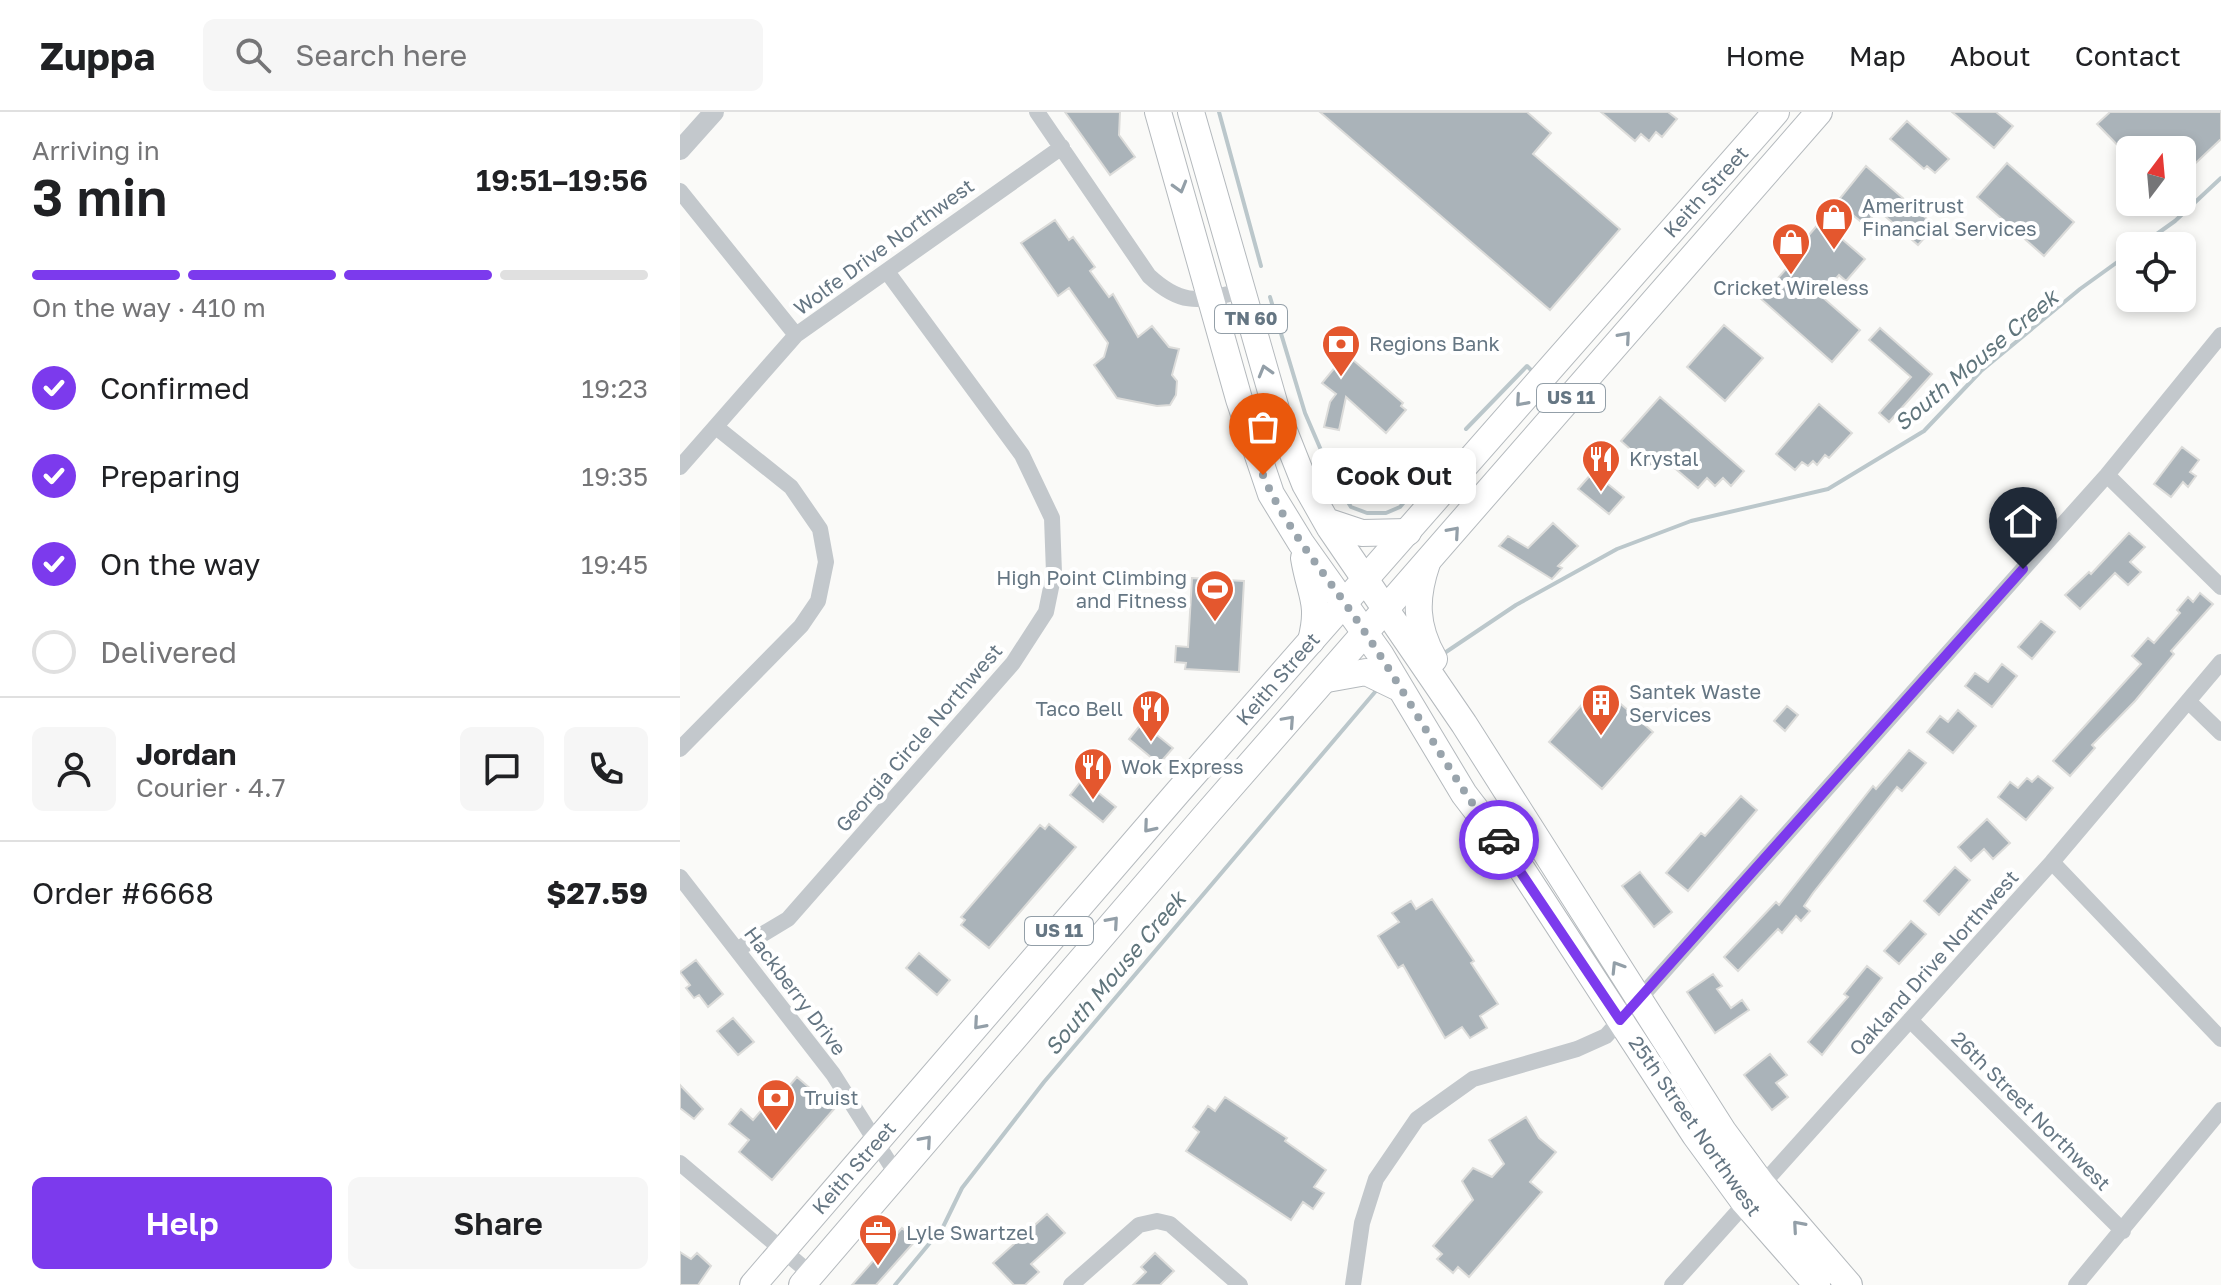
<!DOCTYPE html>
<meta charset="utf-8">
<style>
:root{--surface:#fff;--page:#f6f6f6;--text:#202124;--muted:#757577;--line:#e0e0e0;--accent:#7c3aed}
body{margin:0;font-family:"Golos Text",sans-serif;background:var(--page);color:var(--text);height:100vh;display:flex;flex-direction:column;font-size:30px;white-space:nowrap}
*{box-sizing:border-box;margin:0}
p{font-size:26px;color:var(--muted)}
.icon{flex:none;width:44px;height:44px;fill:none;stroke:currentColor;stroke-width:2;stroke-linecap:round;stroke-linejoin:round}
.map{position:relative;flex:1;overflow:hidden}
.details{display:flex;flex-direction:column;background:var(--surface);width:680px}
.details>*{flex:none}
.needle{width:52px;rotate:16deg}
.tools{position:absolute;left:1436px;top:24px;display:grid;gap:16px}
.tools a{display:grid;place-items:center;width:80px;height:80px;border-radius:12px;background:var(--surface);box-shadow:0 4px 12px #0003;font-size:40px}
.pin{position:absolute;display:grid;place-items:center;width:68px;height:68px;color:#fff;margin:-82px -34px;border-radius:50% 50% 50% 0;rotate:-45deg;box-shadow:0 0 8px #0007}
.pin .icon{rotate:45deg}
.courier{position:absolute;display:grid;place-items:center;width:80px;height:80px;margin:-40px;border:6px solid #7c3aed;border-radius:50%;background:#fff;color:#222;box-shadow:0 2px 10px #0007}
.bubble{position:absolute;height:56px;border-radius:12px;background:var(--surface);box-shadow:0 4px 12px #0003;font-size:26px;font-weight:600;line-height:56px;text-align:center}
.head em{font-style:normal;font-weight:600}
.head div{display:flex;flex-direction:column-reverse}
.head{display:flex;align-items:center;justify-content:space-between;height:136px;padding:0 32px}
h1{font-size:52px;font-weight:600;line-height:60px}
.bar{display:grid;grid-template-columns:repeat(4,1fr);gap:12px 8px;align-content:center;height:96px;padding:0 32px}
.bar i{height:10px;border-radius:6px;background:var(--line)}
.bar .active{background:var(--accent)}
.bar p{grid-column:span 4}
.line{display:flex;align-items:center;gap:20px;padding:0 32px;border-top:2px solid var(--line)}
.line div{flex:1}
.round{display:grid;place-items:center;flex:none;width:84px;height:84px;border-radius:12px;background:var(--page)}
ol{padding:0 32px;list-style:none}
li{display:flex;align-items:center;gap:24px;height:88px}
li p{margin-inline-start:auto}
li .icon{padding:8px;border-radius:50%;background:var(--accent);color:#fff;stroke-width:4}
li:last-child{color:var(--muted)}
li i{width:44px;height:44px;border:4px solid var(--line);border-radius:50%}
.cta{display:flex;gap:16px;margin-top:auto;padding:16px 32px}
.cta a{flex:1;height:92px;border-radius:12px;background:var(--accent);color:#fff;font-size:32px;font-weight:600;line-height:92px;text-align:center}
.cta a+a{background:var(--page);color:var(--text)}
header{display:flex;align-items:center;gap:48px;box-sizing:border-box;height:112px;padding:0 40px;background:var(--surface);border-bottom:2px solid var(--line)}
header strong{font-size:38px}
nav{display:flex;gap:44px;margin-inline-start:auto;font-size:28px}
.search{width:560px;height:72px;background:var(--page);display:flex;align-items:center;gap:20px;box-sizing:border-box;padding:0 28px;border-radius:12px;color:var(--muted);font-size:30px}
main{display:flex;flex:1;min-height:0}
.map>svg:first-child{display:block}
</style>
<header>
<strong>Zuppa</strong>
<div class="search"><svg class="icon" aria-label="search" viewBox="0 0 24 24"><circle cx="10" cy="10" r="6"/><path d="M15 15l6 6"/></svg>Search here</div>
<nav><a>Home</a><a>Map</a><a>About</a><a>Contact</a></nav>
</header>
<main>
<section class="details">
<div class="head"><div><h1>3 min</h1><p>Arriving in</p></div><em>19:51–19:56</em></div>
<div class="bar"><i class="active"></i><i class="active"></i><i class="active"></i><i></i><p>On the way · 410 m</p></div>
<ol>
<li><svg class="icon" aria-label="check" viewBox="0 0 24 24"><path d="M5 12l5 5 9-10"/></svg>Confirmed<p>19:23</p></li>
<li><svg class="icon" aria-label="check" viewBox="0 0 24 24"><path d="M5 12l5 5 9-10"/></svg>Preparing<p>19:35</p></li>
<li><svg class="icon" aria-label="check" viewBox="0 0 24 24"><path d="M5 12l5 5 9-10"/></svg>On the way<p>19:45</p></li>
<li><i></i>Delivered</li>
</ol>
<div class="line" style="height:144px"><a class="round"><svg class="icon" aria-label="person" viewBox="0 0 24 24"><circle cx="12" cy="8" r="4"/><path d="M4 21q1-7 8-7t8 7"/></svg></a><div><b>Jordan</b><p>Courier · 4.7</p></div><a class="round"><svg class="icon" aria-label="chat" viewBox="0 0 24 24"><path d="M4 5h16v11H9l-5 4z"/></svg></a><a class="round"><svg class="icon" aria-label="phone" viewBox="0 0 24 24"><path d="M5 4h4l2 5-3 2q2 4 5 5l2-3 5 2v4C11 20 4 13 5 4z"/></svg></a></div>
<div class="line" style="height:104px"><div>Order #6668</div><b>$27.59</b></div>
<div class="cta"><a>Help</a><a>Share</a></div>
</section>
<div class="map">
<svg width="1541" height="1173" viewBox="0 0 1541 1173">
<rect width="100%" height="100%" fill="#fafaf8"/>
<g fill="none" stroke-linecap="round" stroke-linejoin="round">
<path stroke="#bbc7cb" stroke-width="4" d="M539 0 581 154
M1460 134 1495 109 1541 66
M590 185 625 301 653 366 671 395 687 401H706L720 395 768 338
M786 317 847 254 852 259
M766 540 836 493 937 437 1011 409 1148 377 1244 319 1301 259 1400 177 1450 141
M215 1173 263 1115 282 1076 364 970 695 580"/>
</g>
<path fill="#aab3b9" stroke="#dcdcda" stroke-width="2" d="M385 0H440L439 23 455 45 430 63Z
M640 0H847L871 21 853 42 940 117 870 198Z
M921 0H988L997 7 982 25 976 20 969 29 961 22 955 29Z
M1272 0H1316L1333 14 1314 36Z
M1430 0H1541V27L1502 64V38H1450V46L1417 12Z
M1227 9 1269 47 1255 61 1247 54 1244 57 1210 27Z
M1327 51 1394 110 1364 144 1297 85Z
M1186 54 1255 114 1238 133 1198 98 1185 113 1157 90Z
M375 108 389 128 393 125 415 155 410 159 429 185 433 182 458 225 472 214 489 235 499 237 492 263 497 269 496 283 490 293 477 294 437 286 414 253 424 245 428 231 389 176 378 184 341 131Z
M1141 109 1185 147 1166 169 1159 163 1141 184 1180 218 1152 250 1080 186 1126 135 1122 131Z
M1044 213 1083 246 1045 289 1007 255Z
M1200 216 1252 262 1209 310 1199 301 1231 265 1189 228Z
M666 242 723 291 721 294 726 298 706 321 666 285 659 318 644 315 650 290 656 282 642 271Z
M980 285 1064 359 1051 374 1043 366 1035 374 1027 366 1018 376 984 347 974 358 941 329Z
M1139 292 1172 321 1149 346 1145 343 1137 353 1133 349 1128 354 1122 350 1115 358 1096 342Z
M1502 335 1519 348 1510 360 1516 364 1508 375 1503 370 1491 385 1474 372Z
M913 360 944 385 929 402 898 377Z
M873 411 898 434 878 454 882 456 872 467 819 434 828 424 848 436Z
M1449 421 1465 435 1450 450 1461 460 1448 473 1435 461 1400 497 1385 483 1409 460 1411 462Z
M512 466 564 469 559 560 505 557 506 551 495 550 496 534 508 535Z
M1520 481 1533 492 1491 539 1494 542 1455 589 1412 633 1415 636 1390 664 1373 649 1461 552 1452 544 1468 526 1474 531 1500 501 1497 498 1508 485 1513 490Z
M1361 509 1375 520 1352 547 1338 535Z
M1322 552 1337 564 1312 595 1285 574 1295 561 1308 570Z
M919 573 973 620 922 677 869 630Z
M1107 594 1118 603 1105 619 1094 609Z
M1278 598 1296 614 1273 641 1247 620 1260 604 1268 610Z
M462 611 493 636 479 652 449 627Z
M1229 638 1246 651 1222 679 1217 675 1133 781 1124 794 1130 799 1121 809 1116 804 1102 821 1098 817 1058 859 1044 845 1096 790 1099 793 1193 674 1196 677Z
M409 659 422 670 415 678 436 695 423 710 390 683Z
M1358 664 1373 676 1346 708 1318 685 1330 670 1338 676 1347 666 1352 670Z
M1061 684 1077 698 1008 779 986 761 1021 721 1025 724Z
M1307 707 1330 731 1313 747 1304 737 1291 749 1278 735Z
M369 712 396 735 309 836 281 813 285 808 281 805 360 713 365 717Z
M1275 755 1290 768 1259 803 1244 789Z
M960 760 992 800 974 815 942 774Z
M752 787 794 849 791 851 818 892 800 904 807 916 790 926 782 915 765 926 723 853 718 856 698 824 719 810 712 801 731 789 736 797Z
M1231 809 1246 822 1219 852 1204 839Z
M239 841 270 868 257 883 226 856Z
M16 848 43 882 28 895 19 883 14 886 6 876 10 873 0 860Z
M1187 854 1202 866 1142 943 1128 930 1168 885 1164 882Z
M1033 862 1042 874 1037 877 1051 896 1062 888 1069 898 1035 921 1007 880Z
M53 906 74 930 58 943 37 919Z
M1090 942 1107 963 1096 971 1108 985 1092 998 1064 963Z
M117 965 154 997 92 1068 59 1040 69 1028 49 1012 61 997 73 1008 99 978 103 981Z
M0 973 23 997 14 1007 0 996Z
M545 985 607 1026 605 1029 646 1058 634 1075 644 1081 633 1097 623 1090 611 1108 506 1039 519 1020 513 1015 528 994 535 999Z
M846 1005 859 1026 876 1040 850 1070 862 1080 789 1165 778 1155 773 1161 757 1147 762 1142 753 1134 793 1088 782 1069 793 1056 812 1065 824 1052 809 1028Z
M367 1102 385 1121 351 1152 359 1160 345 1173H334L313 1151Z
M222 1116 236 1128 196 1173H172Z
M0 1140 11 1147 17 1141 31 1154 18 1173H0Z
M475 1141 494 1159 480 1173H453L466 1160 461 1155Z"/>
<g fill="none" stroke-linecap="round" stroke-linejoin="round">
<defs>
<path id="primary" d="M73 1173 498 680 1096 0
M122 1173 525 704 1139 0"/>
<path id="trunk" d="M478 0 559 287 591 382 621 431 700 542 784 682 843 759 1015 1023 1064 1090 1137 1173
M511 0 598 304 625 372 650 416 784 612 1043 1019 1082 1072 1169 1173
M646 409 682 421 728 420
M624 446C630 483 641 490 631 529
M747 451C735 486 735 514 754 547
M647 567 686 560 719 576"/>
</defs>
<use href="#primary" stroke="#b5babe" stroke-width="28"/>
<use href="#trunk" stroke="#b4b9bd" stroke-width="28"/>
<path stroke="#c3c8cc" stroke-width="16" d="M357 0 469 164C504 196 520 188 563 179
M0 79 116 223
M0 355 116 223 382 35
M1427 363 1541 475
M1509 590 1541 621
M0 637 121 514 138 489 146 450 140 417 111 375 36 315
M1372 750 1541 927
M0 765 153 962 217 1063
M58 837 108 807 333 551 366 500 374 461 372 406 342 343 208 161
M1230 908 1443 1119
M0 1051 131 1162
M391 1173 459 1113 477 1109 490 1112 560 1173
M673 1173 682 1111 696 1067 737 1007 793 967 897 937 926 924 1427 363 1541 223
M992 1173 1372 750 1541 550
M1396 1173 1541 998"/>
<path stroke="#c3c8cc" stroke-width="20" d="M0 38 34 0"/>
<use href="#primary" stroke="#fff" stroke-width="26"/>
<use href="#trunk" stroke="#fff" stroke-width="26"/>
</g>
<defs><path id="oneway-chevron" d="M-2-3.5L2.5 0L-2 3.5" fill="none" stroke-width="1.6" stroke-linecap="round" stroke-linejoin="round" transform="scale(2)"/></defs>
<g stroke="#939fa8">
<use href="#oneway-chevron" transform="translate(500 75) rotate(74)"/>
<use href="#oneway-chevron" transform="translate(945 225) rotate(-49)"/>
<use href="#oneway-chevron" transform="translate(585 259) rotate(-106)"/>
<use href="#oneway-chevron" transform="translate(841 289) rotate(131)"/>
<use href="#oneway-chevron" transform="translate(774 420) rotate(-49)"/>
<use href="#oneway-chevron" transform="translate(609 609) rotate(-48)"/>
<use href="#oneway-chevron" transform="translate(469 715) rotate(130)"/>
<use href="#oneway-chevron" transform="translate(433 810) rotate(-49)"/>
<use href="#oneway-chevron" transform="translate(937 855) rotate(-122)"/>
<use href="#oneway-chevron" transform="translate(299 912) rotate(131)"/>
<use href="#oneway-chevron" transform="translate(246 1029) rotate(-49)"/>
<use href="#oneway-chevron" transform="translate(1118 1114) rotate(-131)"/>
</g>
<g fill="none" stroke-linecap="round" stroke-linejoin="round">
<path stroke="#99a4ac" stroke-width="8" stroke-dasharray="0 14.4" d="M583 363C608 422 652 469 686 522 732 590 769 663 819 728"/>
<path stroke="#7c3aed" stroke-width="10" d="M819 728 940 908 1343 457"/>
</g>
<defs>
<symbol id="shop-pin" viewBox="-11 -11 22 30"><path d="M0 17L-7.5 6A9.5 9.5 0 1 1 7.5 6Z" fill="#e4572e" stroke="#fff"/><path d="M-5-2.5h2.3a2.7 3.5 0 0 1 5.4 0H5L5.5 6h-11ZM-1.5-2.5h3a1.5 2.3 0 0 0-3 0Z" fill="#fff"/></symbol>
<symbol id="bank-pin" viewBox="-11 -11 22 30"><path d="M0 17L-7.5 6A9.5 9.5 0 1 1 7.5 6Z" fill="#e4572e" stroke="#fff"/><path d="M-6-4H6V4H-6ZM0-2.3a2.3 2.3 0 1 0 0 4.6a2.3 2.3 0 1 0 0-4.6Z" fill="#fff"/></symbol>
<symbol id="restaurant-pin" viewBox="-11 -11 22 30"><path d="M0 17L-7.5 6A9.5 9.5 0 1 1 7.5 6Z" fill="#e4572e" stroke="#fff"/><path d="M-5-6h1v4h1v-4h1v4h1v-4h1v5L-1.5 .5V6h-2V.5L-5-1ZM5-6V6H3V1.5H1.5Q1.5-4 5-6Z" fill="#fff"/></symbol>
<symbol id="stadium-pin" viewBox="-11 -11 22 30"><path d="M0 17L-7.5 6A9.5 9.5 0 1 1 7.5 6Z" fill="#e4572e" stroke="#fff"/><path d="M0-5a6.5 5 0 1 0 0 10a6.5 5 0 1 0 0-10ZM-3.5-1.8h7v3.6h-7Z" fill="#fff"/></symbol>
<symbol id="building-pin" viewBox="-11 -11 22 30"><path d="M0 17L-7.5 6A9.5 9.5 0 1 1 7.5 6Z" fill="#e4572e" stroke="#fff"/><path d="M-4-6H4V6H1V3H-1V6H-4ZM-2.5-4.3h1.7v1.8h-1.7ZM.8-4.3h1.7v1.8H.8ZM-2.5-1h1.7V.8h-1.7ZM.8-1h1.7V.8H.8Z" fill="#fff"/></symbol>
<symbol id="office-pin" viewBox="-11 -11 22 30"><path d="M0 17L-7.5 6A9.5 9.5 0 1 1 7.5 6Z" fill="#e4572e" stroke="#fff"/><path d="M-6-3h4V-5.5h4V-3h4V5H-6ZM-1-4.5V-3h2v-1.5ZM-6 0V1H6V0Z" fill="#fff"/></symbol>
</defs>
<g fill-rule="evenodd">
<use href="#shop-pin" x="1132" y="83" width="44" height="60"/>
<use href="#shop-pin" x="1089" y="108" width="44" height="60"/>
<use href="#bank-pin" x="639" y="210" width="44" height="60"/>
<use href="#restaurant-pin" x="899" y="325" width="44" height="60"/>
<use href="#stadium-pin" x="513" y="455" width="44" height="60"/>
<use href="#building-pin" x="899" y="569" width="44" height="60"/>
<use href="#restaurant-pin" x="449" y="575" width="44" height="60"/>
<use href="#restaurant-pin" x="391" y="633" width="44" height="60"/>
<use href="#bank-pin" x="74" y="964" width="44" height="60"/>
<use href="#office-pin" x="176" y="1099" width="44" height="60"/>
</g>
<g text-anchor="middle" stroke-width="8" stroke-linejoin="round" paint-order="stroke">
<g fill="#fff" stroke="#939fa8" stroke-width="2">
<rect x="535" y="193" width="72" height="28" rx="6"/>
<rect x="857" y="272" width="68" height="28" rx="6"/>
<rect x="345" y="805" width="68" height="28" rx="6"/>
</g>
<g font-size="18" font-weight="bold" fill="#657683">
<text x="571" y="213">TN 60</text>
<text x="891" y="292">US 11</text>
<text x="379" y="825">US 11</text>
</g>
<g font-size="20" fill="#657683" stroke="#fff">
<text transform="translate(1026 80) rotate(-48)" y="7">Keith Street</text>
<text transform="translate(204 135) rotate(-36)" y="7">Wolfe Drive Northwest</text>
<text transform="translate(598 567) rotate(-49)" y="7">Keith Street</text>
<text transform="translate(239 626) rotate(-49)" y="7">Georgia Circle Northwest</text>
<text transform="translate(1254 851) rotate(-48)" y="7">Oakland Drive Northwest</text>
<text transform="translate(115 879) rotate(53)" y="7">Hackberry Drive</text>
<text transform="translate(1351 999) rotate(45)" y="7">26th Street Northwest</text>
<text transform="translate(1015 1014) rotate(55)" y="7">25th Street Northwest</text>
<text transform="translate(174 1056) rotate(-49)" y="7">Keith Street</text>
</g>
<g font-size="20" fill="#657683" stroke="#fff" text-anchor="start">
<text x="1182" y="101">Ameritrust<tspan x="1182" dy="23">Financial Services</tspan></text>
<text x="1111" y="183" text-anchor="middle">Cricket Wireless</text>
<text x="689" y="239">Regions Bank</text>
<text x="949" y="354">Krystal</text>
<text x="507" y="473" text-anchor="end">High Point Climbing<tspan x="507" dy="23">and Fitness</tspan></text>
<text x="949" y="587">Santek Waste<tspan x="949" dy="23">Services</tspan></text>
<text x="443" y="604" text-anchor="end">Taco Bell</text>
<text x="441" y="662">Wok Express</text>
<text x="124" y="993">Truist</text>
<text x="226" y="1128">Lyle Swartzel</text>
</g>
<g font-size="22" font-style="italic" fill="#60757c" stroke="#fff">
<text transform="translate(1296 248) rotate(-40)" y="8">South Mouse Creek</text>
<text transform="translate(435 861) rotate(-50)" y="8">South Mouse Creek</text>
</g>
</g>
</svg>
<div class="tools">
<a><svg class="needle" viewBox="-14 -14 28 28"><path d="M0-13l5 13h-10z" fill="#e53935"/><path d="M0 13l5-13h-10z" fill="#757577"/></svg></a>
<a><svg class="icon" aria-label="locate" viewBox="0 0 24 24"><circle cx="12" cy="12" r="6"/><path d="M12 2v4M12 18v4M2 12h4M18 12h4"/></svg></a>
</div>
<div class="pin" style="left:583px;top:363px;background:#ea580c"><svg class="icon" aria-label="bag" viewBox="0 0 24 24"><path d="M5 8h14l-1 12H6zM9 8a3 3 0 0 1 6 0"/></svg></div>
<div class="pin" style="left:1343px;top:457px;background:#1f2937"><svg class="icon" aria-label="home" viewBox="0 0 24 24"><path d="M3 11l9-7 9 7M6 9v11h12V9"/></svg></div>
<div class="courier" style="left:819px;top:728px"><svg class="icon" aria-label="car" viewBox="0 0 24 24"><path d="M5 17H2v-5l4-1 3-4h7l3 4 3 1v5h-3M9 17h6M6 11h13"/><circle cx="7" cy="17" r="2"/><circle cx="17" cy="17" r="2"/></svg></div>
<div class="bubble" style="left:632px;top:336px;width:164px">Cook Out</div>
</div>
</main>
